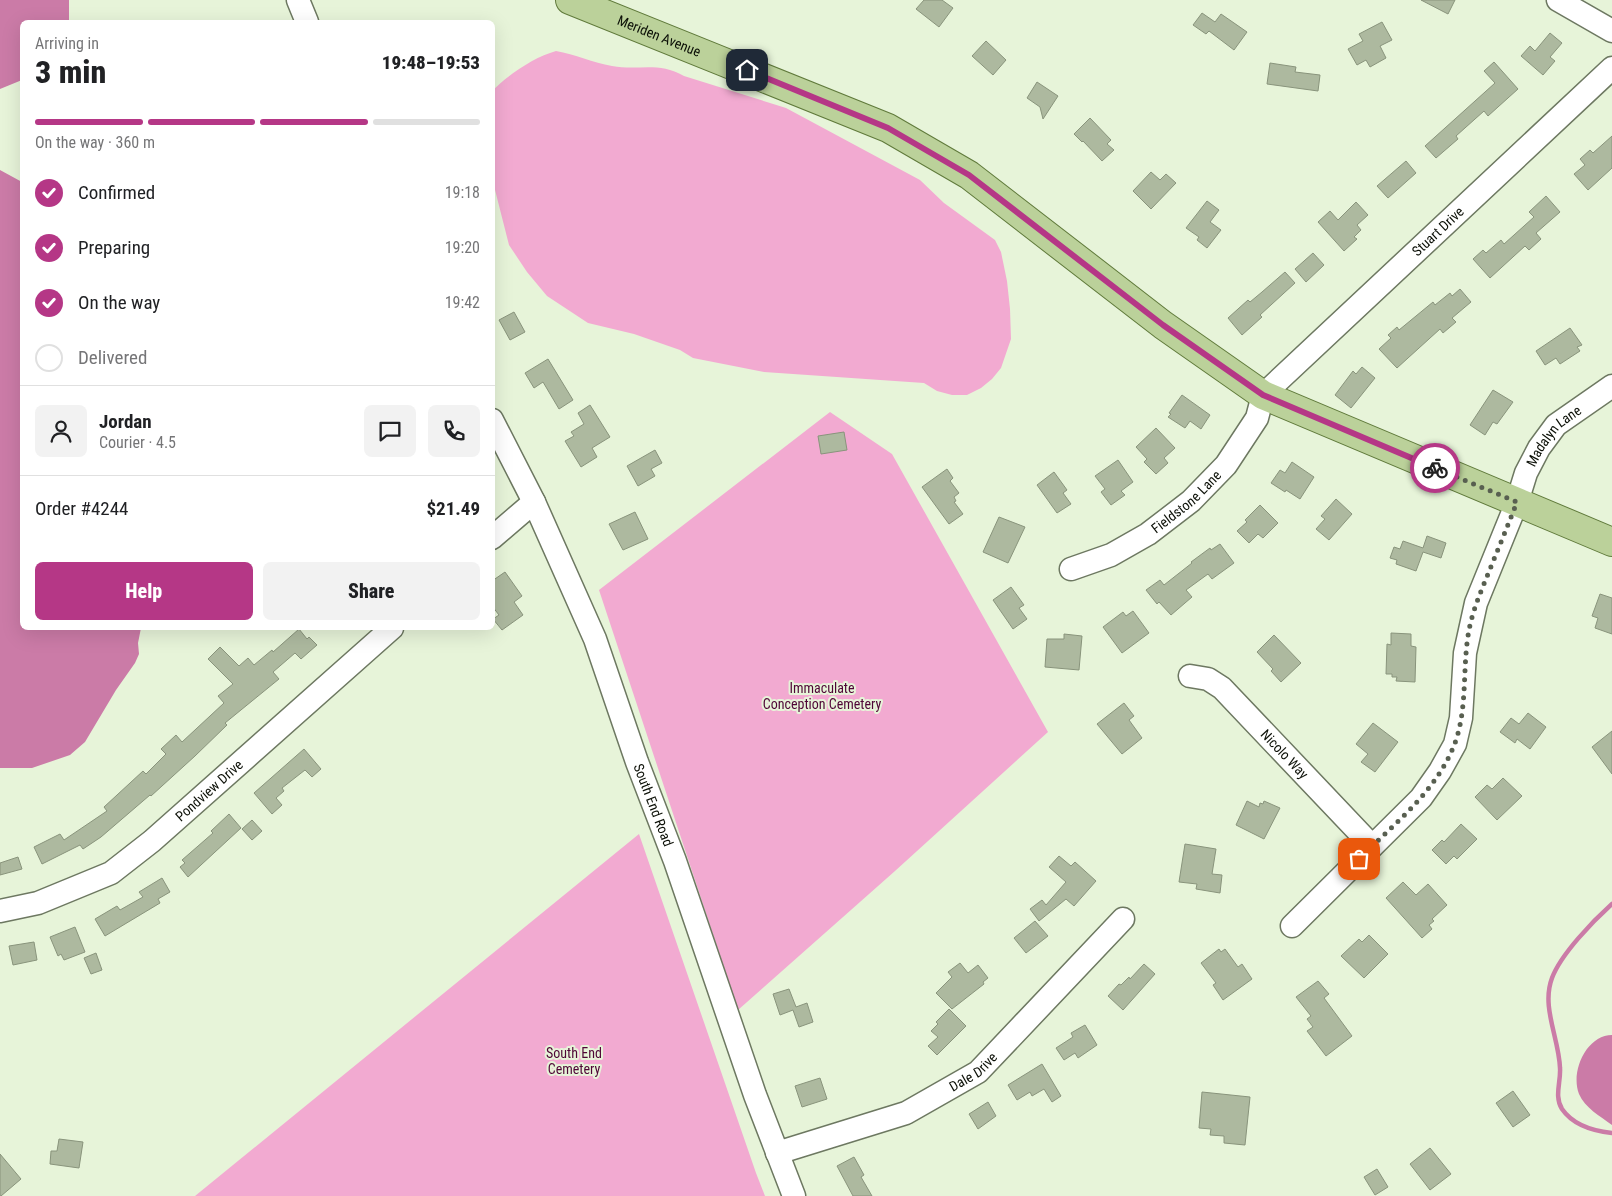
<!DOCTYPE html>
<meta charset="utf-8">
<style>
:root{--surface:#fff;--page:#f2f2f2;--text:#202124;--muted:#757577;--line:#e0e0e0;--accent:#b53786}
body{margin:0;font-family:"Roboto Condensed",sans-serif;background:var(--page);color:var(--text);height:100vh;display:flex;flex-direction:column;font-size:19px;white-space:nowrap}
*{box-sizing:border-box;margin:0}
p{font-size:16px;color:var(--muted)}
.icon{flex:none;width:28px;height:28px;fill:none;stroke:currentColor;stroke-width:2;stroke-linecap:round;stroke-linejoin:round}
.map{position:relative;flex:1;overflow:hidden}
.panel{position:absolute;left:20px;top:20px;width:475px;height:610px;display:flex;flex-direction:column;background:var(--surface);border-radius:8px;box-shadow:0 5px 20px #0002}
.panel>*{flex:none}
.pin{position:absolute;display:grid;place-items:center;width:42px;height:42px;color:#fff;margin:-21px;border-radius:10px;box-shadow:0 2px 8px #0006}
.courier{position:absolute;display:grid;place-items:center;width:50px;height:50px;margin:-25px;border:4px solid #b53786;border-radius:50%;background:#fff;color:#222;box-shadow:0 1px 6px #0007}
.headline em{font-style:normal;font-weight:800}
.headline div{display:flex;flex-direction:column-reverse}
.headline{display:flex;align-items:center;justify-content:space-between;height:85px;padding:0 15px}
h1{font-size:32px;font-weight:800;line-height:38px}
.bar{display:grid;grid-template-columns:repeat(4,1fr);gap:8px 5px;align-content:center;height:60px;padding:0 15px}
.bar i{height:6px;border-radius:4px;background:var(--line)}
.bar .active{background:var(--accent)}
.bar p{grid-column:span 4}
.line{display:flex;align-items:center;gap:12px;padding:0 15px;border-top:1px solid var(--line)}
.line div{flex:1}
.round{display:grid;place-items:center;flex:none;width:52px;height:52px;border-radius:8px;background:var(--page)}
ol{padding:0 15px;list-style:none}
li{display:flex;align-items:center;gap:15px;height:55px}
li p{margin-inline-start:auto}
li .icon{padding:5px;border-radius:50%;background:var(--accent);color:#fff;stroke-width:4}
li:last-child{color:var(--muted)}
li i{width:28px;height:28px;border:2px solid var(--line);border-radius:50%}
.primary-button{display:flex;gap:10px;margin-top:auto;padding:10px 15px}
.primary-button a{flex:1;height:58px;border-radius:8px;background:var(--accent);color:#fff;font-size:20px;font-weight:800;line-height:58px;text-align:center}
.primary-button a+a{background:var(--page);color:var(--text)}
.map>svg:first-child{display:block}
</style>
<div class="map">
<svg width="1612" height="1196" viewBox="0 0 1612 1196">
<rect width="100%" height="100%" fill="#e7f4d9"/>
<path fill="#f2aad1" d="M556 51C575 54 593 63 612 66 639 71 658 61 684 76L786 108 920 180 944 203 995 240 1001 252 1007 281 1010 309 1011 339 1001 368 992 379 981 388 967 395H952L937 391 924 383 764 372 693 358 680 350 634 334 588 323 547 296 527 272 509 245 493 182 492 91C508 75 534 57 556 51Z
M830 412 892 454 1048 732 895 871 738 1010 599 590Z
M639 834 756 1173 765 1196H195Z"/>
<path fill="#cb7ba7" d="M0 0H69V22H22V80L0 89Z
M0 170 22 182V628H141L138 643 139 654 135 663 116 690 85 742 70 755 32 768H0Z
M1612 1035V1125C1600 1116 1585 1108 1579 1094 1570 1071 1587 1035 1612 1035Z"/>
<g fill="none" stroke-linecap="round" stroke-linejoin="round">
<path stroke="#cb7ba7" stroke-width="4.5" d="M1612 904C1593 921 1561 954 1552 978 1541 1007 1559 1038 1560 1068 1561 1082 1554 1096 1562 1109 1573 1125 1593 1131 1612 1133"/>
</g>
<path fill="#adb99f" stroke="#89947c" d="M924 0H942L953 8 939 27 916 9Z
M1421 0H1455L1448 14Z
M1202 13 1215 22 1221 14 1247 32 1234 50 1209 31 1206 34 1193 25Z
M1382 22 1392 40 1380 46 1386 58 1370 67 1366 60 1357 65 1348 49 1363 41 1359 34Z
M1550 33 1562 43 1550 57 1555 61 1543 75 1521 56 1530 46 1535 51Z
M986 41 1006 60 993 75 972 56Z
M1494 62 1518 89 1488 116 1484 111 1456 136 1458 139 1436 158 1425 146 1495 83 1484 71Z
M1270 63 1296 67 1295 72 1320 75 1318 91 1267 84Z
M1037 82 1058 96 1043 119 1040 107 1027 98Z
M1090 118 1111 140 1107 144 1114 150 1102 161 1083 141 1082 142 1074 134Z
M1612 136V168L1588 190 1574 174 1585 165 1580 159 1590 150 1593 153Z
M1406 161 1416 173 1388 198 1377 186Z
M1151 172 1160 180 1166 174 1176 183 1151 209 1133 191Z
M1546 196 1560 212 1536 233 1541 239 1529 250 1525 246 1490 278 1473 259 1483 250 1486 253 1501 240 1504 244 1534 217 1529 212Z
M1207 201 1219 210 1210 222 1221 230 1207 248 1197 240 1199 237 1186 228Z
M1356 202 1368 215 1357 225 1361 230 1354 237 1357 239 1344 251 1318 222 1330 211 1338 220Z
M1313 253 1324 265 1306 282 1295 269Z
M1285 272 1295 283 1260 315 1262 317 1242 335 1228 318 1248 300 1250 302 1262 292Z
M1460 289 1471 302 1452 318 1456 322 1443 333 1440 329 1397 368 1379 349 1391 338 1388 335 1397 327 1399 330 1433 302 1435 305 1450 293 1452 296Z
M514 312 525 332 510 340 499 320Z
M1570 328 1582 345 1577 347 1580 351 1560 364 1556 358 1545 365 1536 351Z
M548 359 573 400 559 409 543 382 534 388 525 373Z
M1362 367 1375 378 1351 408 1335 395 1353 371 1356 374Z
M1493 390 1513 402 1497 424 1493 422 1485 435 1470 425Z
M1182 395 1210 415 1201 429 1190 421 1185 428 1168 417 1171 414 1169 413Z
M590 405 610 437 592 448 597 457 581 467 565 441 574 436 571 432 584 424 578 413Z
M1156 428 1175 448 1164 458 1168 463 1156 474 1144 462 1147 459 1136 447Z
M844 432 847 450 821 454 818 436Z
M655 450 662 463 651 469 655 476 638 486 627 466Z
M1118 460 1133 482 1121 491 1125 495 1111 505 1101 492 1105 489 1095 476Z
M1292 462 1314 477 1300 499 1286 490 1285 492 1271 483 1280 470 1285 473Z
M947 469 953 478 950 481 959 493 954 497 956 501 954 502 963 514 949 524 922 487Z
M1054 472 1067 490 1063 493 1071 504 1057 513 1037 485Z
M1336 499 1352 514 1329 540 1316 529 1325 519 1321 516Z
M1260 505 1278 523 1263 538 1258 534 1249 543 1237 531 1247 522 1245 520Z
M635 512 648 539 623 550 609 524Z
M999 517 1025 527 1008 563 983 552Z
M1427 536 1446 543 1441 558 1423 552 1416 571 1396 564 1397 560 1390 558 1394 547 1400 549 1403 541 1423 548Z
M1220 544 1234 563 1212 579 1208 574 1186 590 1192 597 1171 615 1159 602 1157 604 1146 590 1160 580 1164 585 1192 563 1191 562 1210 548 1211 550Z
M505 572 522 596 514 602 523 615 502 630 493 619 499 615 492 606V581Z
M1011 587 1024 605 1019 608 1027 619 1013 629 993 600Z
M1600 594 1612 598V634L1595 628 1598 618 1592 616Z
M1133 611 1149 633 1122 653 1103 627 1123 612 1126 616Z
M299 629 307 639 309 637 317 645 301 659 295 653 273 672 279 679 225 723 227 725 195 756 151 796 150 795 101 837 83 849 80 845 42 864 34 847 60 834 64 840 107 811 104 807 143 771 146 774 166 754 161 749 176 735 182 742 224 703 218 696 233 684 208 659 220 647 239 666 248 658 254 665 272 650 273 652Z
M1391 633 1411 634V646L1416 647 1415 682 1396 681 1397 677H1392V674H1386L1387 644 1391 645Z
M1064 634 1082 636 1079 670 1045 667 1047 639H1064Z
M1274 635 1301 663 1281 682 1271 671 1273 669 1257 652Z
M1124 703 1134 716 1129 720 1142 738 1122 754 1097 724Z
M1528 713 1546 727 1530 749 1517 739 1515 743 1500 732 1511 718 1519 724Z
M1373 723 1398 742 1375 772 1361 762 1368 754 1356 744Z
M1612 731V774L1592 747Z
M304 749 321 769 312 777 305 770 282 788 284 791 276 798 282 805 272 814 254 793Z
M1503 778 1522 796 1497 820 1475 797 1487 785 1492 789Z
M1247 801 1259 807 1260 803 1263 804 1264 801 1280 808 1264 839 1236 825Z
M229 814 241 828 188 877 180 867 185 863 182 860 213 833 211 831Z
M252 820 262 831 252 840 242 829Z
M1461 824 1477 839 1457 859 1454 856 1446 864 1432 850 1442 840 1444 842Z
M1185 844 1216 849 1212 874 1222 875 1220 893 1196 889 1197 884 1179 882Z
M1059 856 1071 866 1075 862 1096 881 1074 906 1066 899 1039 921 1030 909 1042 900 1046 905 1066 882 1049 867Z
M18 857 22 869 0 875V863Z
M162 878 170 892 158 899 160 903 105 936 95 919 117 906 120 910 143 897 139 892Z
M1403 882 1416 895 1428 884 1447 905 1432 919 1434 921 1429 925 1432 929 1422 938 1386 898Z
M1035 921 1048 936 1026 953 1014 938Z
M75 927 85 952 64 960 61 954 58 956 50 937Z
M1369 935 1388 954 1364 978 1341 956 1359 939 1362 942Z
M34 942 37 960 13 965 9 946Z
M1219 949 1221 952 1225 949 1238 967 1242 964 1252 979 1223 1000 1213 985 1216 983 1201 963Z
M96 953 102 970 91 974 84 958Z
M960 963 968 973 978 965 988 978 983 982 984 984 952 1009 936 993 952 977 948 972Z
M1144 964 1155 974 1123 1010 1108 996 1119 984 1121 985 1129 977 1130 979Z
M1318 981 1329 994 1324 998 1352 1036 1326 1056 1307 1031 1313 1027 1307 1019 1311 1016 1296 997Z
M789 989 796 1007 807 1003 813 1022 799 1027 793 1010 780 1015 773 994Z
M949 1009 966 1026 937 1055 928 1046 938 1037 931 1031 938 1024 936 1022Z
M1085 1025 1097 1045 1078 1058 1075 1053 1064 1060 1056 1048 1073 1037 1071 1033Z
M1042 1064 1061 1096 1052 1102 1044 1089 1032 1096 1030 1092 1017 1100 1008 1085Z
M820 1078 827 1099 802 1107 795 1086Z
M1513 1091 1530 1115 1513 1127 1496 1103Z
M1202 1092 1250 1097 1245 1145 1224 1143V1136L1210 1135 1211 1129 1199 1128Z
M988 1102 996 1116 978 1129 969 1114Z
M59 1139 83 1142 79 1168 50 1164 51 1151H57Z
M1430 1148 1451 1174 1430 1190 1410 1164Z
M0 1154 21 1179 1 1196H0Z
M854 1157 864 1175 861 1177 872 1196H853L837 1166Z
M1377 1169 1388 1187 1375 1195 1364 1177Z"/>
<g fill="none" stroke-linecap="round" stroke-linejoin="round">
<defs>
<g id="minor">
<path d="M298 0 307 22"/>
<path d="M1558 0 1612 31"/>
<path id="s1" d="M492 420 534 502 595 639 637 762 675 861 755 1095 794 1196"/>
<path d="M492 538 534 502"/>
<path id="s2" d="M1071 569 1111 555 1148 534 1191 501 1226 465 1257 418 1263 395 1612 68"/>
<path id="s3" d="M1190 676 1208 679 1222 688 1372 846"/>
<path id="s4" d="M0 911 38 903 111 873 152 841 392 628"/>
<path id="s5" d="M1292 926 1421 798 1440 771 1455 744 1461 718 1465 653 1476 603 1517 502 1526 473 1539 448 1556 425 1612 386"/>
<path id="s6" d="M777 1153 906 1113 978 1072 1123 919"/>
</g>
<g id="major">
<path id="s7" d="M570 0 888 128 969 175 1163 325 1263 395 1612 542"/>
</g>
</defs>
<use href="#minor" stroke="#6d7861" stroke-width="25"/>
<use href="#major" stroke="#607a3b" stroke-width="30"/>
<use href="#minor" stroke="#fff" stroke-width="22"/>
<use href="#major" stroke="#bbd19a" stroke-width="28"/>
</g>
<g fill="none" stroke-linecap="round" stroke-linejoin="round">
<path stroke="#585f50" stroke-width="5" stroke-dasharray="0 9" d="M1359 859C1394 824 1437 791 1455 743 1468 707 1462 667 1469 630 1473 609 1482 589 1490 569 1499 547 1508 525 1517 502L1435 468"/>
<path stroke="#b53786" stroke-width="6" d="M747 70 888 128 969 175 1163 325 1263 395 1435 468"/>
</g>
<g text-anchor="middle" stroke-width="4" stroke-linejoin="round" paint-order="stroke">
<g font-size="14" fill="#0b0f06" stroke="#e7f4d9">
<text dy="5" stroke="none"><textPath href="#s7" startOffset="96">Meriden Avenue</textPath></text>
<text dy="5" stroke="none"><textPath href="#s2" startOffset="509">Stuart Drive</textPath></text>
<text dy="5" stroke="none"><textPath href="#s5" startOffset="575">Madalyn Lane</textPath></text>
<text dy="5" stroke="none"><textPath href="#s2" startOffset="135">Fieldstone Lane</textPath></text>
<text dy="5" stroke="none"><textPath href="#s3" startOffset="126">Nicolo Way</textPath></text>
<text dy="5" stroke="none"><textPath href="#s4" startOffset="246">Pondview Drive</textPath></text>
<text dy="5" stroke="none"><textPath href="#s1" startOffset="418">South End Road</textPath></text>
<text dy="5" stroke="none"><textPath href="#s6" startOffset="214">Dale Drive</textPath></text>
</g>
<g font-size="14" fill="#4f0536" stroke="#e7f4d9">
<text x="822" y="693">Immaculate<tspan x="822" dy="16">Conception Cemetery</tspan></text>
<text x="574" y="1058">South End<tspan x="574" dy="16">Cemetery</tspan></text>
</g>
</g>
</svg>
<div class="pin" style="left:1359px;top:859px;background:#ea580c"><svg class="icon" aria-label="bag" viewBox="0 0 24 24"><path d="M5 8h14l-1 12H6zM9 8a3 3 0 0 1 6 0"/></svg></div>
<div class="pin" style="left:747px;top:70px;background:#1f2937"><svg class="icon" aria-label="home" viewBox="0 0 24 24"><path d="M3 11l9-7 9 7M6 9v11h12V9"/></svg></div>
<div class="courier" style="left:1435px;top:468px"><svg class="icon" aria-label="bike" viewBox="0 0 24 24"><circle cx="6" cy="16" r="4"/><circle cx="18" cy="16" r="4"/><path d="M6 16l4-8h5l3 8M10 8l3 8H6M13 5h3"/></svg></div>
<section class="panel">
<div class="headline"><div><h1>3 min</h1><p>Arriving in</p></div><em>19:48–19:53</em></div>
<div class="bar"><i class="active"></i><i class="active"></i><i class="active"></i><i></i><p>On the way · 360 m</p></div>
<ol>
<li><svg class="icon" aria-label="check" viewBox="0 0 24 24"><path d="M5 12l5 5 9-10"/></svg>Confirmed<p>19:18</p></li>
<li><svg class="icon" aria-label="check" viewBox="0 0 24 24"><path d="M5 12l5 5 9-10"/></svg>Preparing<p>19:20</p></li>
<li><svg class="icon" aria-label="check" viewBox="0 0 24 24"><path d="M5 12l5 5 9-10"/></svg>On the way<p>19:42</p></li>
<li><i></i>Delivered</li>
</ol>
<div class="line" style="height:90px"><a class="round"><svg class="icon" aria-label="person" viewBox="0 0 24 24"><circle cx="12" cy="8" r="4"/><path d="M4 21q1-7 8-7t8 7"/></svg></a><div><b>Jordan</b><p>Courier · 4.5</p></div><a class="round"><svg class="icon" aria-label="chat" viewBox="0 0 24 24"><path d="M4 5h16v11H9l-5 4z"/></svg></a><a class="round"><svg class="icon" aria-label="phone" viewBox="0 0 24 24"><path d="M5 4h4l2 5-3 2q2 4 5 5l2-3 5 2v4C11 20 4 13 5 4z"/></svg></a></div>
<div class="line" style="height:65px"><div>Order #4244</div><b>$21.49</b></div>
<div class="primary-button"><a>Help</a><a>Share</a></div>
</section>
</div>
